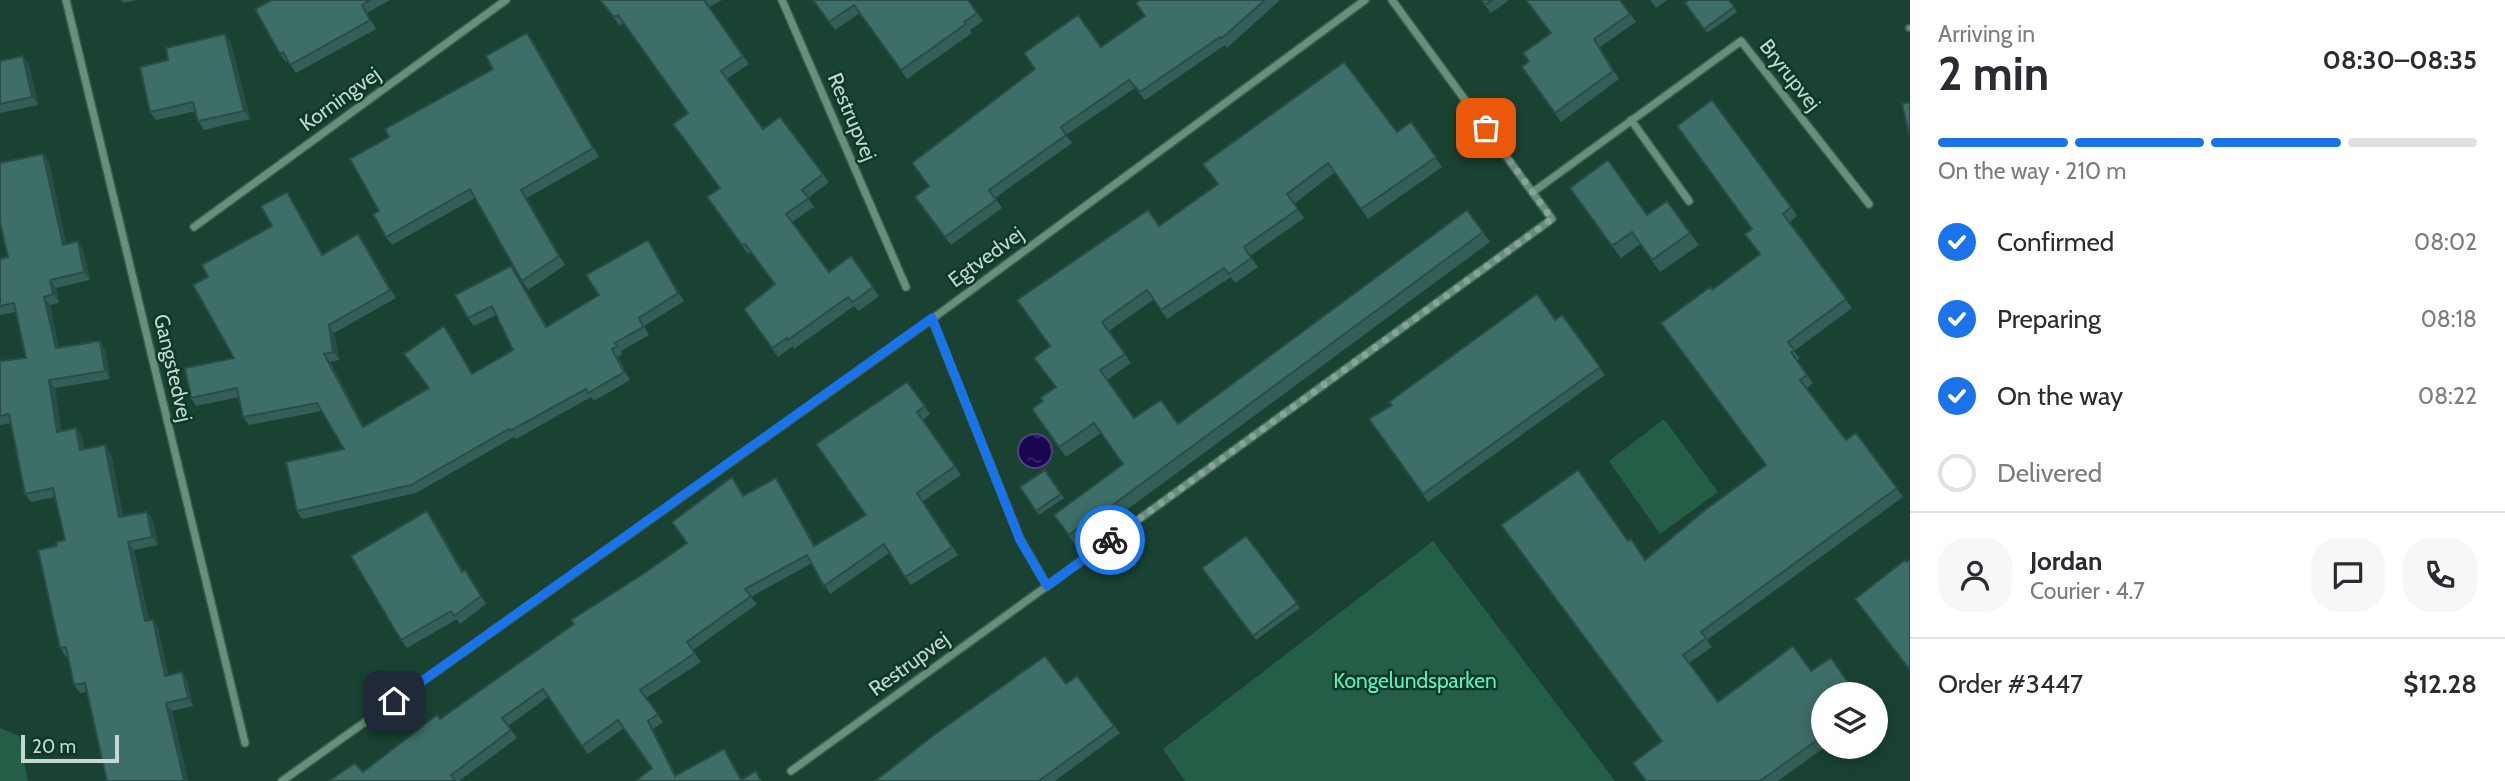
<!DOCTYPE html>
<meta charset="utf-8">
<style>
:root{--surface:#fff;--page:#f7f7f7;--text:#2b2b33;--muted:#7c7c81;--line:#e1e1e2;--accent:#1a73e8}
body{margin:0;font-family:Cabin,sans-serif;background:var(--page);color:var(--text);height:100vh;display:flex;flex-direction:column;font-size:26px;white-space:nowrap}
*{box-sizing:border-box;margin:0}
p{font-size:23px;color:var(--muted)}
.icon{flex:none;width:38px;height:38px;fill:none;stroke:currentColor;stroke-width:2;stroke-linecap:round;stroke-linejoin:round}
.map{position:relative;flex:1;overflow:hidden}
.details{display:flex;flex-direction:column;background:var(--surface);width:595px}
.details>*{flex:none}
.fabs{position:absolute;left:1811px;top:682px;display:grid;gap:14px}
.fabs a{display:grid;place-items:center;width:77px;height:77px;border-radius:50%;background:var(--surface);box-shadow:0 4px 18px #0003;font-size:35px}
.scale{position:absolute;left:21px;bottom:18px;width:98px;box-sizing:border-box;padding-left:7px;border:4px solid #c3d8ce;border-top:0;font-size:19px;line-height:24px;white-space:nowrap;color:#c3d8ce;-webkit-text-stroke:5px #0d3728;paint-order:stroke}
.pin{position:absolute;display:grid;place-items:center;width:60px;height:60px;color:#fff;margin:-30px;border-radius:14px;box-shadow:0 4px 10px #0006}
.courier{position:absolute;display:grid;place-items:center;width:70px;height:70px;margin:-35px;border:5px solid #1a73e8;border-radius:50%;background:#fff;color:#222;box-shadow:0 2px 9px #0007}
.summary em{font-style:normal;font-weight:700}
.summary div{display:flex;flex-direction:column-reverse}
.summary{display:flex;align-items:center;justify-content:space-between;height:119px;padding:0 28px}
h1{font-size:46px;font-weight:700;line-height:52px}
.bar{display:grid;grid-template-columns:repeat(4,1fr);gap:10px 7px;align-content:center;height:84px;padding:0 28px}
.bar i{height:9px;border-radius:5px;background:var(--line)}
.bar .on{background:var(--accent)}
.bar p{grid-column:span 4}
.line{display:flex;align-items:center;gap:18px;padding:0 28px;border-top:2px solid var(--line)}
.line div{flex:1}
.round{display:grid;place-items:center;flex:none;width:74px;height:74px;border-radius:28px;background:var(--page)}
ol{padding:0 28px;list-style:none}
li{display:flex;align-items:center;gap:21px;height:77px}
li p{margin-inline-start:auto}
li .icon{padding:7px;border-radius:50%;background:var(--accent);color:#fff;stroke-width:4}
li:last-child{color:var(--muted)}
li i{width:38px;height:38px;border:4px solid var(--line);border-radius:50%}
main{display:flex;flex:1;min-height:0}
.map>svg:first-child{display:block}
</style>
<main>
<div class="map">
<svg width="1910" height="781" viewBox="0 0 1910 781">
<defs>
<pattern id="water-ripples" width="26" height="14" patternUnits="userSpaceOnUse" patternTransform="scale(1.75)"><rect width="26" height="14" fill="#1b0550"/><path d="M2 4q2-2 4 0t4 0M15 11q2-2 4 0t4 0" fill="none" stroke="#3a2968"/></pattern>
</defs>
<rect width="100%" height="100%" fill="#194232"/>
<path fill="#255e47" d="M1664 419 1718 492 1660 534 1609 461Z
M1433 541 1615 781H1185L1163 749Z
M0 728 19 736 28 781H0Z"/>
<path fill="url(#water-ripples)" stroke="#4d4476" stroke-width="2" d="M1018 451a17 17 0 1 1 34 0a17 17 0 1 1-34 0Z"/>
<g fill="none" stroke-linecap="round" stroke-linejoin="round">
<defs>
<path id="service" d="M1909 28H1910"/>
<path id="minor" d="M66 0 245 743
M782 0 906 287
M1631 120 1689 201
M1533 192 1741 41 1869 204
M194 227 506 0
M932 319 1020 539 1047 586 1552 219 1392 0
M791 771 1047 586
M282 781 932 319 1365 0"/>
</defs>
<use href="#service" stroke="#3a5d4f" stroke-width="9"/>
<use href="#minor" stroke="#3a5d4f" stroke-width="10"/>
<use href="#service" stroke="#66907c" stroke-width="5"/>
<use href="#minor" stroke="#66907c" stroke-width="7"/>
</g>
<path fill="#345f59" d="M121 0H136L123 3Z
M270 0H390L367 13 376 29 296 73 288 61 286 62 280 54Z
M600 0H722L709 7 749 64 727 79 763 129 780 117 829 182 808 198 814 207 792 222 829 272 851 256 879 296 859 311 854 306 794 349 793 346 778 357 744 309 774 284 751 252 748 254 707 197 720 188 688 113 623 23 620 26Z
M813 0H968L983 21 970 30 972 33 907 79 860 13 835 30Z
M1140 0H1280L1227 48 1225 45 1145 100 1135 88 1066 135 1072 143 995 198 1002 208 951 245 915 197 1101 47 1145 17Z
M1481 0H1509L1491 13Z
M1620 0 1636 22 1600 47 1619 79 1561 122 1522 67Z
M1650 0H1667L1656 8Z
M1729 0 1737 12 1707 33 1685 3Z
M225 34 231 43 250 119 204 130 198 121 196 111 156 120 150 112 168 60Z
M533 41 599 157 527 198 565 265 528 290 522 281 475 198 392 245 386 237 389 137 493 69Z
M0 61 29 64 38 105 0 113Z
M1411 122 1442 167 1368 219 1335 172 1294 204 1304 218 1250 256 1258 267 1235 283 1231 277 1167 319 1153 300 1109 331 1131 363 1107 380 1134 418 1178 424 1467 210 1490 242 1094 534 1093 532 1075 545 1054 515 1123 464 1101 433 1066 457 1032 409 1043 401 1055 387 1159 226 1397 132Z
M43 154 49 162 66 244 83 250 90 280 56 288 59 303 50 305 59 348 105 349 110 379 55 388 61 431 76 428 82 436 84 450 105 445 111 454 123 516 147 512 153 520 158 545 134 550 149 621 158 628 168 675 182 672 187 681 193 706 172 711 188 781H107L87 692 80 693 74 685 68 656 66 657 60 648 57 546 65 540 55 497 31 502 25 494 11 423 0 425V361L26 358 16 312 0 315V259L8 257Z
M1570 188 1647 215 1667 201 1699 245 1660 272 1640 244 1621 258Z
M292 200 323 254 364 242 396 298 334 333 339 360 330 362 364 426 429 388 444 326 472 374 513 350 496 315 474 326 468 318 516 274 547 326 599 295 653 248 684 301 644 326 649 335 621 351 622 354 618 357 630 380 594 401 591 397 516 439 514 437 416 493 302 519 297 511 344 449 322 411 249 425 243 417 239 397 196 406 191 398 234 358 272 226Z
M1791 207 1797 216 1790 222 1852 308 1794 351 1800 358 1797 361 1813 383 1807 388 1846 440 1856 433 1903 497 1707 640 1712 647 1689 663 1718 702 1824 695V747H1825L1778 781H1646L1661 741 1628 541 1645 560 1766 465 1712 290 1760 254 1745 234Z
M1562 315 1605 375 1428 502 1369 419 1555 320Z
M907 382 930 414 923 420 961 475 923 501 958 555 911 585 889 553 830 594 812 563 751 597 757 604 693 650 701 662 646 698 663 722 653 729 676 775 724 749 742 779 762 781H638L652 768 624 728 588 754 548 697 508 726 517 738 459 781H329L363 772 440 719 687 543 732 477 744 496 781 486 815 545 866 515Z
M1045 470 1064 498 1039 515 1020 487Z
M433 519 463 571 471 578 486 604 460 624 457 619 407 648 401 640Z
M1246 536 1300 608 1256 640 1202 568Z
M1077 676 1120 733 1055 781H875L1066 684Z"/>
<path fill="#2b4d48" d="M527 33 533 41 599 157 593 148Z
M225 34 231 43 250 119 244 111Z
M23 56 29 64 38 105 32 97Z
M43 154 49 162 68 253 63 245Z
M521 190 527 198 565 265 559 256Z
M287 192 292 200 328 263 322 255Z
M358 234 364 242 396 298 390 290Z
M648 240 653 248 684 301 678 293Z
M78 241 83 250 90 280 84 272Z
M511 266 516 274 552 335 546 327Z
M50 280 56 288 59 303 53 294Z
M44 297 50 305 61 357 56 348Z
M329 325 334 333 339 360 333 352Z
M100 341 105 349 110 379 105 371Z
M612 349 618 357 630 380 624 372Z
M324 354 330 362 368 435 363 427Z
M49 380 55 388 63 440 57 432Z
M76 428 82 436 86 459 80 450Z
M105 445 111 454 125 525 119 517Z
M776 478 781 486 820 554 814 546Z
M427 511 433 519 468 580 462 572Z
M147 512 153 520 158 545 152 537Z
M128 542 134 550 150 630 145 621Z
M153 620 158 628 170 684 165 676Z
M182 672 187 681 193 706 188 698Z
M166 703 172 711 188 781H184Z
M648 721 653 729 679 781 675 776Z"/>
<path fill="#3d6e67" stroke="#2b4d48" stroke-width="2" d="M270 0H370L362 5 370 20 290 65 283 52 280 54 255 9 270 1Z
M600 0H704L743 56 721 71 763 129 780 117 823 174 802 190 809 198 786 214 829 272 851 256 873 287 853 302 848 297 788 340 787 338 772 348 744 309 775 284 745 244 742 245 707 197 720 188 673 124 688 113 618 15 614 17Z
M813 0H968L977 13 964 22 966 24 901 70 854 5 829 22Z
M1140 0H1265L1221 39 1220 37 1140 92 1129 80 1061 127 1066 135 989 190 996 200 945 237 915 197 929 186 912 163 1035 69 1024 53 1078 15 1101 47 1145 16 1136 3Z
M1482 0H1492L1485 5Z
M1526 0H1620L1630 14 1594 39 1613 71 1555 113 1522 67 1529 61 1523 53 1551 33Z
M1689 0H1729L1734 7 1704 29 1685 3Z
M527 33 593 148 521 190 559 256 522 281 470 189 386 237 373 214 379 211 350 159 389 137 385 129 493 69 486 56Z
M225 34 244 111 198 121 193 102 150 112 140 67 168 60 166 48Z
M23 56 32 97 0 104V61Z
M1344 62 1397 132 1411 122 1436 157 1361 209 1328 163 1287 194 1298 209 1244 247 1251 258 1229 274 1224 268 1161 310 1147 290 1102 322 1125 354 1100 370 1134 418 1161 400 1178 424 1467 210 1483 232 1087 524 1086 522 1069 535 1054 515 1123 464 1094 423 1059 447 1032 409 1043 401 1040 398 1056 387 1034 358 1050 346 1017 300 1148 210 1159 226 1218 184 1203 164Z
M1712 100 1791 207 1783 214 1846 299 1788 342 1794 350 1791 352 1807 375 1800 380 1846 440 1856 433 1897 488 1701 632 1706 638 1683 655 1718 702 1793 646 1811 671 1831 658 1857 695H1824V735L1760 781H1646L1633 763 1662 741 1501 525 1578 470 1628 541 1631 539 1645 560 1705 510 1766 465 1661 323 1710 287 1712 290 1760 254 1745 234 1752 229 1677 126Z
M1910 102V137L1902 104Z
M43 154 63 245 78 241 84 272 50 280 53 294 44 297 56 348 100 341 105 371 49 380 57 432 76 428 80 450 105 445 119 517 147 512 152 537 128 542 145 621 153 620 165 676 182 672 188 698 166 703 184 781H107L85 683 74 685 66 647 60 648 38 550 57 546 56 542 65 540 53 488 25 494 9 414 0 416V361L26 358 14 303 0 306V259L8 257 0 222V163Z
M1608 160 1647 215 1667 201 1690 233 1652 260 1632 232 1612 246 1570 188Z
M287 192 322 255 358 234 390 290 329 325 333 352 324 354 363 427 429 388 404 354 444 326 472 374 513 350 492 306 468 318 455 295 511 266 546 327 599 295 586 275 648 240 678 293 639 318 643 327 615 343 617 346 612 349 624 372 588 393 586 389 510 431 509 429 411 485 297 511 286 462 344 449 317 403 243 417 237 388 191 398 185 368 234 358 193 285 208 277 202 265 272 226 261 206Z
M1537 294 1555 320 1562 315 1600 367 1423 494 1369 419 1392 405 1389 402Z
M907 382 925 406 917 412 955 466 917 493 952 547 905 577 884 544 824 586 807 555 745 589 751 596 687 642 695 653 640 690 658 714 648 721 675 776 724 749 741 780 756 771 761 781H638L637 780 652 768 618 720 582 746 543 689 502 718 511 730 451 775 455 781H329L355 763 363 772 437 715 440 719 574 624 571 620 643 574 687 543 672 522 732 477 743 496 776 478 814 546 866 515 816 444Z
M1045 470 1061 494 1036 511 1020 487Z
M427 511 462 572 465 570 481 596 454 616 451 611 401 640 351 556Z
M1246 536 1297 603 1253 636 1202 568Z
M1905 560 1907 562 1910 560V670L1855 599Z
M1045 656 1066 684 1077 676 1114 726 1039 781H875L934 735Z"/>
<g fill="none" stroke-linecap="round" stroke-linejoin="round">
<path stroke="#88a497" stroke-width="7" stroke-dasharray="0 12.6" d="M1110 540 1552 219 1486 128"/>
<path stroke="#1a73e8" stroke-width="9" d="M394 701 932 318 1020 540 1047 586 1110 540"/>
</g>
<g text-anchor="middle" stroke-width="5" stroke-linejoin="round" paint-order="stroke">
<g font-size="21" fill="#c3d8ce" stroke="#0d3728">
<text transform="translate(1790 75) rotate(52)" y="7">Bryrupvej</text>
<text transform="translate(340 99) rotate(-36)" y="7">Korningvej</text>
<text transform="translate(852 117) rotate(67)" y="7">Restrupvej</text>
<text transform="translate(986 257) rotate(-36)" y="7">Egtvedvej</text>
<text transform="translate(173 368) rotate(77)" y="7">Gangstedvej</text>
<text transform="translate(909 664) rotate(-36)" y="7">Restrupvej</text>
</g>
<g font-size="21" fill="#5ff3ba" stroke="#0d3728">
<text x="1415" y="688">Kongelundsparken</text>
</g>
</g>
</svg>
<div class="fabs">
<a><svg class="icon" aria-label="layers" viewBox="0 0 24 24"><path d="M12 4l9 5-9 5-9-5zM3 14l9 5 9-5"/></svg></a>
</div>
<div class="scale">20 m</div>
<div class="pin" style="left:1486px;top:128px;background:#ea580c"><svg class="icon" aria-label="bag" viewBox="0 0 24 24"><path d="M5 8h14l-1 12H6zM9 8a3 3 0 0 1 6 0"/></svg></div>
<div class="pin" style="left:394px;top:701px;background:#1f2937"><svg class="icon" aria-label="home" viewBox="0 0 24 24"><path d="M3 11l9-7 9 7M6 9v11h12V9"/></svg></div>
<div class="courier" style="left:1110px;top:540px"><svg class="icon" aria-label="bike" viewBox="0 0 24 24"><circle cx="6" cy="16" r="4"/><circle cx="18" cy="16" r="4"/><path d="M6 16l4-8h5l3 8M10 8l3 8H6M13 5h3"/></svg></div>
</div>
<section class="details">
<div class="summary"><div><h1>2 min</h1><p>Arriving in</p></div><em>08:30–08:35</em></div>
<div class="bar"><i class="on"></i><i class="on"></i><i class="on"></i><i></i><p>On the way · 210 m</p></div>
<ol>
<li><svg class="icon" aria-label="check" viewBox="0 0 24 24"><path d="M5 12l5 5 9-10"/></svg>Confirmed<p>08:02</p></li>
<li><svg class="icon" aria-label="check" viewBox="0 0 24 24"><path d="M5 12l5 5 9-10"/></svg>Preparing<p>08:18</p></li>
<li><svg class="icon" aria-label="check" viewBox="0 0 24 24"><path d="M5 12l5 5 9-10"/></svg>On the way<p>08:22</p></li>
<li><i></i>Delivered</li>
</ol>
<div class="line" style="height:126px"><a class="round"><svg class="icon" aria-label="person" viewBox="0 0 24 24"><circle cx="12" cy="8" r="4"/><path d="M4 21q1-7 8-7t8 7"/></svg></a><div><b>Jordan</b><p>Courier · 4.7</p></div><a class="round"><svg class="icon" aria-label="chat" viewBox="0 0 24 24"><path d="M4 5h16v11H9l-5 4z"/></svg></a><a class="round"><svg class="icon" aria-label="phone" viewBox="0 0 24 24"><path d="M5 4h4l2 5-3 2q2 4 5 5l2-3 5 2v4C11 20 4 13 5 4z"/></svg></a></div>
<div class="line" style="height:91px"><div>Order #3447</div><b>$12.28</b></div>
</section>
</main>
